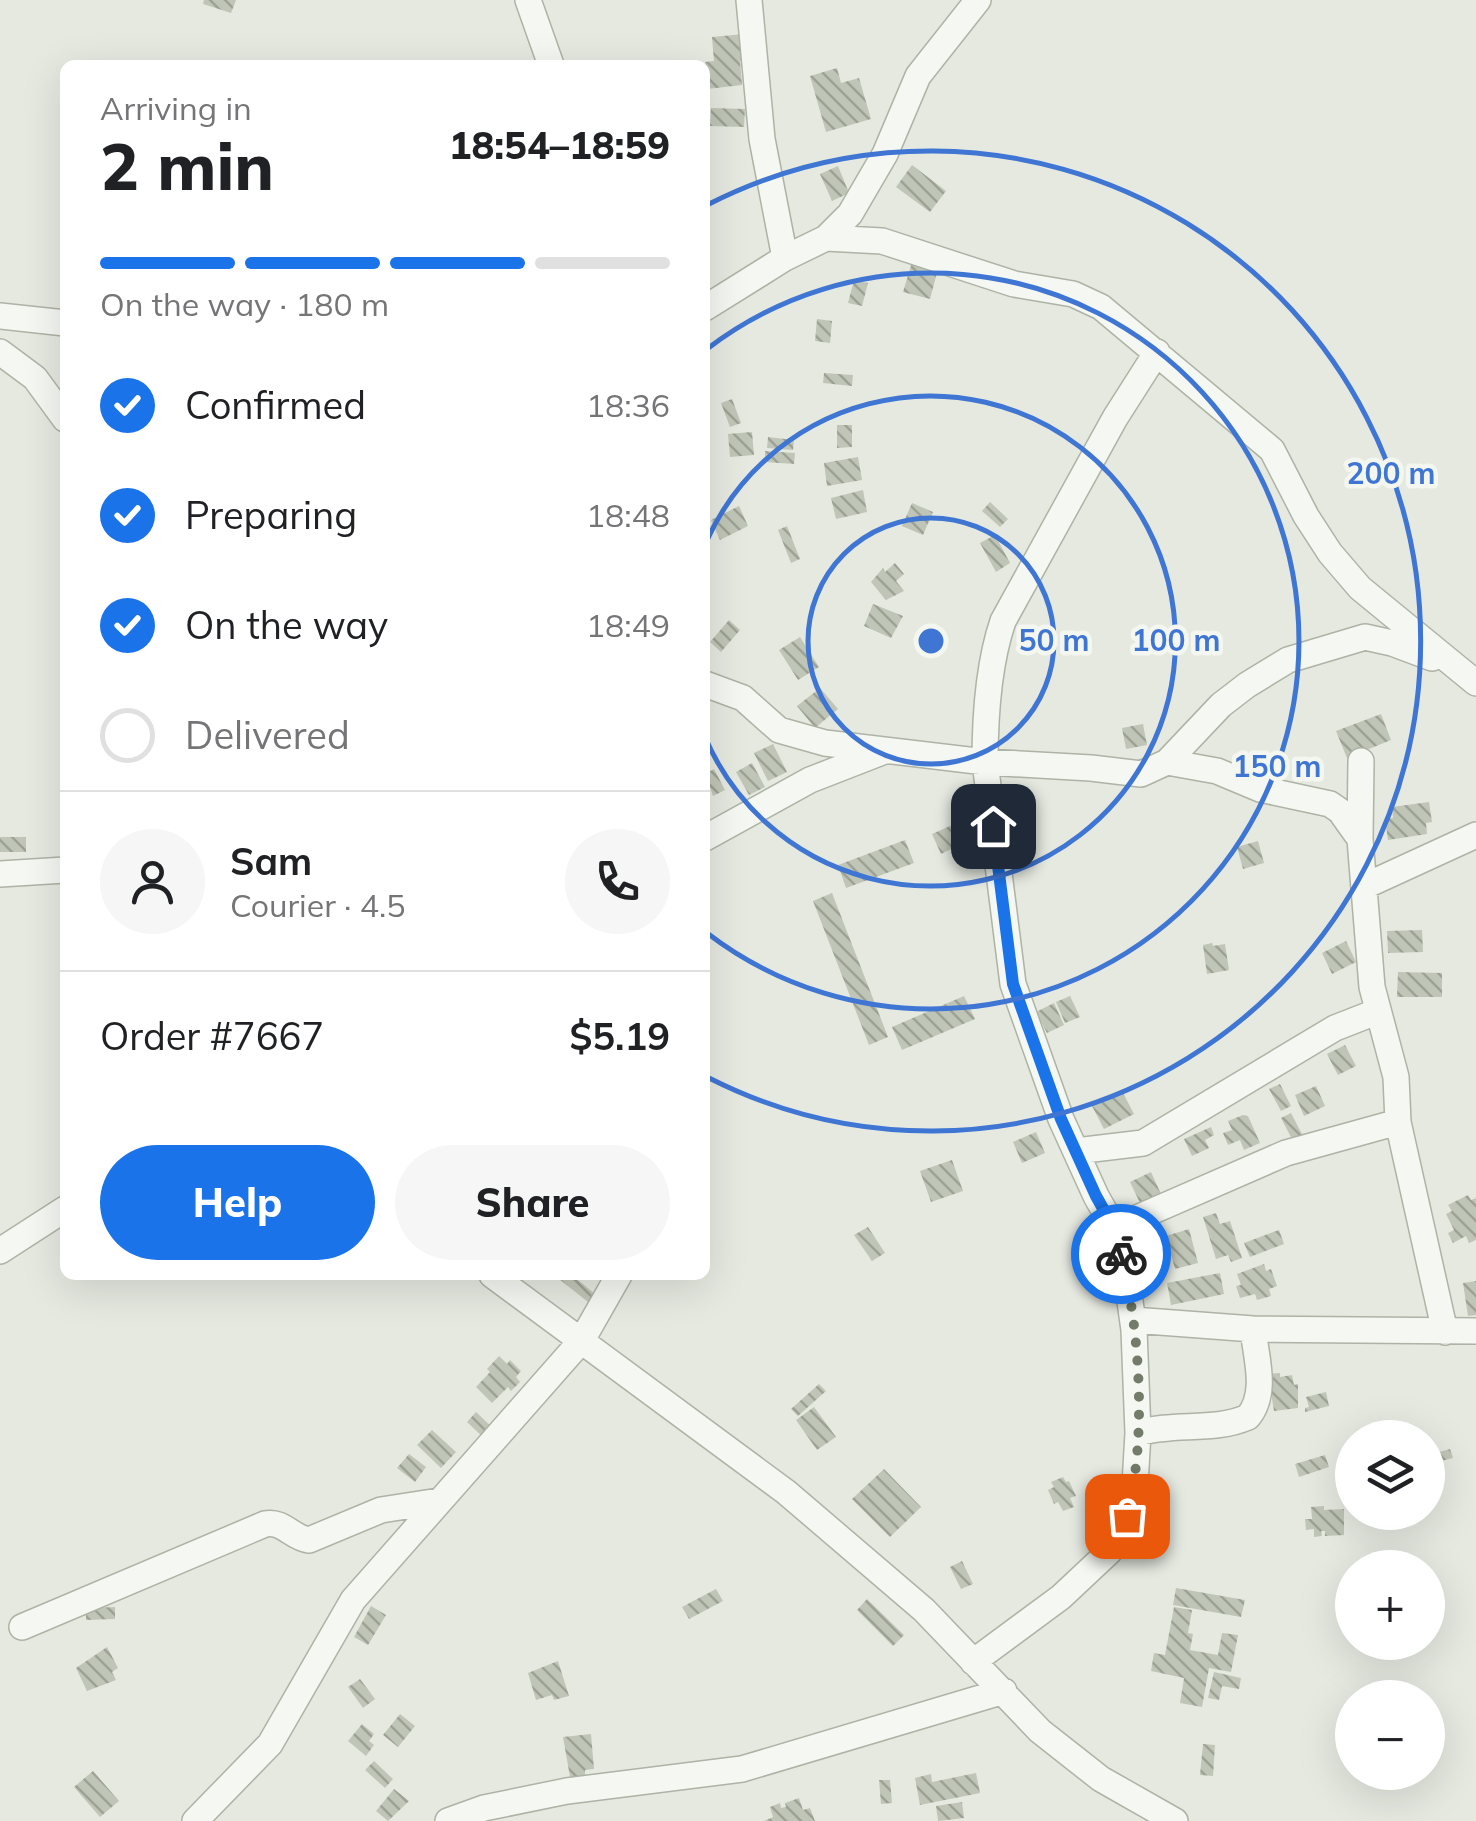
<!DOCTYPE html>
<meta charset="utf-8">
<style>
:root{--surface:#fff;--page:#f6f6f6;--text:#202124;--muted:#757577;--line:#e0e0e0;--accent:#1a73e8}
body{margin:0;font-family:Mulish,sans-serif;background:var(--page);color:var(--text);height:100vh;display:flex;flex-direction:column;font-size:38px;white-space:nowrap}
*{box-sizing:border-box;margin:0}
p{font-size:32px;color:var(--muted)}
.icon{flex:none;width:55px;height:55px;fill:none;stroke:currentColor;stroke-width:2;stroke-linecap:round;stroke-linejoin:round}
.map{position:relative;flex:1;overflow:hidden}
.drawer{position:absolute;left:60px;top:60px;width:650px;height:1220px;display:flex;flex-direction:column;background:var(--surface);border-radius:15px;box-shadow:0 10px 40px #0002}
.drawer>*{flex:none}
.buttons{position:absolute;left:1335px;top:1420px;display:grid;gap:20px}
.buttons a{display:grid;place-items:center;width:110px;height:110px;border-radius:50%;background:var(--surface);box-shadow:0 10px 40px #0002;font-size:50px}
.pin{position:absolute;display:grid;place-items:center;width:85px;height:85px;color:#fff;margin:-42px;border-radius:20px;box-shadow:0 5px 15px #0006}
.courier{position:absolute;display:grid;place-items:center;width:100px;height:100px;margin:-50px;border:8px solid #1a73e8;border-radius:50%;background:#fff;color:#222;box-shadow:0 2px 12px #0007}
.head em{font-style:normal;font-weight:800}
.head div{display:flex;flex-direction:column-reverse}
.head{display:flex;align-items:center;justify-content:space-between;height:170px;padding:0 40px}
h1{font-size:65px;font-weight:800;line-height:75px}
.bar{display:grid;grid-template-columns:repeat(4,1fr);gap:15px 10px;align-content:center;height:120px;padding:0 40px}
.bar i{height:12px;border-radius:8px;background:var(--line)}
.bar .current{background:var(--accent)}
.bar p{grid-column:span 4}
.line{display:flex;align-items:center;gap:25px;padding:0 40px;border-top:2px solid var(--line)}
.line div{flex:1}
.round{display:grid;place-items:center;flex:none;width:105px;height:105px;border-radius:52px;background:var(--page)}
ol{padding:0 40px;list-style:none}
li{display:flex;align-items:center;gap:30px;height:110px}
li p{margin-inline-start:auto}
li .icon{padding:10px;border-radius:50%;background:var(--accent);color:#fff;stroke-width:4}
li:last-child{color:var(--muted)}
li i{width:55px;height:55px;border:5px solid var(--line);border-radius:50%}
.action{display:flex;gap:20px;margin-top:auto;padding:20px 40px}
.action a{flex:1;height:115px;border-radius:60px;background:var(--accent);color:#fff;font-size:40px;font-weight:800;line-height:115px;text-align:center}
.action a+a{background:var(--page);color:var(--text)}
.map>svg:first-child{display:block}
</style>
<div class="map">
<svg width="1476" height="1821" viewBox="0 0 1476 1821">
<defs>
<pattern id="building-back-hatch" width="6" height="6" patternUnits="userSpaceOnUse" patternTransform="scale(2.5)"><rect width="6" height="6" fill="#c0c6b7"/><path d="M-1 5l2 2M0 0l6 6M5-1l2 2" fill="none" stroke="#9da295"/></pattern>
</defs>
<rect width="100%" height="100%" fill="#e5e9e0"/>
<path fill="url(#building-back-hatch)" d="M204 0H236L231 13 203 4Z
M744 34 746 61H740L742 85 707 89 705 62 714 61 712 37Z
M837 68 841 83 859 78 871 119 826 132 810 76Z
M711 108 745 109 744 127 710 126Z
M912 165 946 191 930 212 896 187Z
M838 166 849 193 832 201 820 174Z
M912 262 938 269 930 299 903 292Z
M854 280 868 283 862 306 848 303Z
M817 319 832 321 830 343 815 341Z
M824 373 853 375 852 386 823 383Z
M732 399 741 423 730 427 721 403Z
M837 425H852V447L837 448Z
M752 432 754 455 730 457 728 434Z
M768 437 794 440 793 450 767 448Z
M765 451 795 453 794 464 765 462Z
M858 457 862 480 827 486 824 463Z
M863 490 867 512 836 519 831 498Z
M990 502 1008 519 1000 527 982 511Z
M912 503 933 512 923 535 902 526Z
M739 506 748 526 720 540 711 520Z
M787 526 800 559 791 563 778 530Z
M995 535 1010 563 996 572 980 543Z
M895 563 904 574 896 581 904 591 886 600 871 582 883 568 885 572Z
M873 604 903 616 891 638 864 626Z
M729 620 740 630 721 652 710 642Z
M800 637 819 667 798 680 779 650Z
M820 688 838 709 815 728 797 706Z
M1381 714 1391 740 1347 758 1336 731Z
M1143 724 1147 745 1126 749 1122 728Z
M773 744 787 772 768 781 754 753Z
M752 763 765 787 749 795 736 772Z
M714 769 725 790 713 796 705 774Z
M1021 795 1034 821 1020 828 1007 803Z
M1429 802 1432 822 1426 823 1427 834 1388 840 1385 819 1393 818 1392 807Z
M959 822 968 841 941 854 932 834Z
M0 837H26V852H0Z
M905 840 914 863 846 888 838 865Z
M1258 841 1264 863 1243 869 1237 847Z
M832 893 888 1037 869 1045 813 901Z
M1422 930 1423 952 1388 953 1387 931Z
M1346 941 1356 962 1332 974 1322 953Z
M1212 943 1213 946 1225 944 1229 970 1207 974 1203 945Z
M1398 972 1442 973V997H1397Z
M964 996 975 1019 902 1050 892 1027Z
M1070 996 1080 1017 1065 1023 1056 1002Z
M1054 1003 1064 1025 1047 1033 1036 1012Z
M1345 1045 1356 1066 1338 1075 1327 1054Z
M1280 1084 1291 1106 1281 1111 1269 1089Z
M1316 1086 1325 1106 1304 1116 1295 1095Z
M1122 1091 1134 1114 1104 1129 1092 1106Z
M1291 1113 1303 1136 1293 1141 1281 1118Z
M1243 1115 1248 1116 1260 1143 1244 1150 1240 1140 1228 1145 1223 1133 1232 1130 1228 1121Z
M1211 1127 1214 1135 1205 1140 1209 1148 1192 1156 1184 1139Z
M1036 1132 1045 1153 1022 1163 1013 1142Z
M952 1160 963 1191 931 1202 920 1171Z
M1151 1172 1161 1194 1140 1203 1130 1182Z
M1468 1195 1471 1200 1476 1198V1240L1469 1243 1466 1236 1453 1243 1448 1233 1454 1230 1446 1214 1452 1211 1448 1205Z
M1216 1213 1220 1224 1230 1221 1242 1258 1231 1262 1228 1255 1216 1259 1203 1217Z
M868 1227 885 1253 872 1261 854 1235Z
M1189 1229 1198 1263 1175 1269 1166 1236Z
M1279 1230 1284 1244 1250 1257 1244 1243Z
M1264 1264 1266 1271 1271 1269 1277 1286 1269 1289 1271 1296 1257 1300 1255 1294 1240 1298 1236 1286 1241 1285 1237 1274Z
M1220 1273 1224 1294 1171 1305 1167 1283Z
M554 1275H572L595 1294 588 1302Z
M1476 1281V1315L1468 1316 1463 1283Z
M499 1356 507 1364 510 1360 521 1371 516 1377 520 1382 511 1391 508 1387 492 1403 476 1387 490 1372 487 1369Z
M1280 1373V1377L1292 1375 1294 1385 1298 1384V1408L1274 1411 1268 1374Z
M819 1384 826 1391 798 1416 791 1409Z
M1326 1392 1329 1406 1305 1412V1408L1309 1407 1306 1397Z
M814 1407 836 1437 817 1450 796 1420Z
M476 1412 495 1430 486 1440 467 1422Z
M432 1430 456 1452 441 1468 417 1445Z
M1450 1449 1453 1458 1441 1461 1444 1473 1428 1477V1455Z
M409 1454 426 1467 415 1482 397 1468Z
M1325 1455 1329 1467 1299 1477 1295 1464Z
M884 1469 921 1507 890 1537 852 1499Z
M1063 1477 1066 1482 1069 1481 1076 1496 1070 1498 1074 1507 1063 1511 1058 1502 1054 1504 1048 1490 1054 1487 1051 1482Z
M1324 1506V1510L1344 1509V1535L1325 1536V1531H1321L1322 1536 1314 1537V1529L1306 1530 1305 1519H1312L1311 1507Z
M962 1561 973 1584 961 1589 950 1567Z
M1176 1588 1245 1600 1241 1617 1173 1605Z
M716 1589 723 1601 689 1619 682 1607Z
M867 1599 904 1635 893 1646 857 1610Z
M371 1606 386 1615 368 1645 354 1637Z
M115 1607V1619L86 1620V1608Z
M1174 1607 1192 1610 1188 1633 1193 1634 1190 1650 1218 1655 1222 1633 1238 1635 1231 1672 1209 1668 1202 1707 1180 1703 1184 1678 1151 1671 1154 1653 1165 1655Z
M107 1647 118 1668 112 1672 116 1680 87 1691 76 1668Z
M558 1661 569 1696 554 1700 552 1695 536 1700 528 1673Z
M1214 1672 1241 1678 1239 1689 1222 1686 1219 1700 1208 1698Z
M360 1679 375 1699 363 1708 348 1687Z
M400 1714 415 1726 398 1747 383 1735Z
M362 1724 374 1734 369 1741 374 1745 366 1756 348 1741Z
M591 1734 594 1769 585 1770V1775L570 1777 563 1737Z
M1203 1744 1215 1745 1213 1776 1200 1775Z
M374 1761 393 1779 385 1788 365 1770Z
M93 1771 119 1801 100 1817 74 1787Z
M976 1773 980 1793 920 1805 915 1778 931 1774 932 1782Z
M879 1780H890L892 1803 881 1804Z
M394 1789 409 1801 388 1821 376 1811Z
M799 1798 803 1810 810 1808 815 1821H764L773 1817 770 1807 780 1803 781 1808 786 1807 785 1803Z
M962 1802 964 1818 938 1821 936 1806Z"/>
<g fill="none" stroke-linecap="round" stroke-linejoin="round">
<defs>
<path id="minor" d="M528 0 551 65
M749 0 762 139 785 258
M826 238 882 241 1014 284 1073 294 1101 307 1272 450 1306 516 1330 553 1360 588 1476 683
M705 308 785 258 826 238 850 214 885 154 918 76 978 0
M0 316 65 323
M0 352 35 378 65 419
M705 684 743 698 779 730 825 743 985 762 1091 768 1141 774 1167 762 1221 705 1247 685 1288 660 1365 637 1392 643 1432 658
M1361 761 1360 839 1372 987 1396 1077 1398 1122 1445 1332
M1167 762 1217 771 1260 789 1330 804 1340 811 1360 839
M705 838 810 780 882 752
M0 874 65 870
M1365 886 1476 835
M1076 1151 1143 1143 1335 1028 1376 1012
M1114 1228 1286 1153 1398 1122
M0 1251 65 1209
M492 1275 786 1492 924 1610 1040 1731 1101 1779 1175 1821
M1133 1320 1253 1329 1476 1331
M1138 1433C1174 1422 1214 1432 1248 1417 1268 1393 1256 1358 1253 1329
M22 1627 265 1524C283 1520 292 1538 309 1540L381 1510 439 1501
M973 1662 1061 1597 1110 1551 1127 1515 1135 1484 1138 1433 1134 1330 1127 1280 1114 1228 1096 1196 1061 1119 1013 984 985 762C985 716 988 665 1003 621L1115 418 1157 352
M195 1821 270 1744 353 1600 582 1340 619 1275
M448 1821 484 1808 567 1791 742 1769 1004 1691"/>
</defs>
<use href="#minor" stroke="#adb3a5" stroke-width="28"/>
<use href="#minor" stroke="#f5f7f2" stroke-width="25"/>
</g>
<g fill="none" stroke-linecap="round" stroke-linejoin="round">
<path stroke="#737c68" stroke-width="10" stroke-dasharray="0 18" d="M1121 1254C1140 1330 1147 1439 1127 1516"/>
<path stroke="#1a73e8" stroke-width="12" d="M993 826 1013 984 1061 1119 1096 1196 1114 1228 1121 1254"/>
</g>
<g fill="none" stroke="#3f75d3" stroke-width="5">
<circle cx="931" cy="641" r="123"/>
<path d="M705 545A245 245 0 1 1 705 737"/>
<path d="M707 349A368 368 0 1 1 707 933"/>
<path d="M709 204A490 490 0 1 1 709 1078"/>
</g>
<circle cx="931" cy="641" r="15" fill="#3f75d3" stroke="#f4f7ef" stroke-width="5"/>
<g font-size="30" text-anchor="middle" font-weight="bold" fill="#3f75d3" stroke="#f4f7ef" stroke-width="9" stroke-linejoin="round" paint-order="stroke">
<text x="1391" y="484">200 m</text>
<text x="1054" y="651">50 m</text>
<text x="1176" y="651">100 m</text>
<text x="1277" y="777">150 m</text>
</g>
</svg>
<div class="buttons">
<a><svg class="icon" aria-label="layers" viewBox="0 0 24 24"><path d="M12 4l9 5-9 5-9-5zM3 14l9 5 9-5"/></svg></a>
<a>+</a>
<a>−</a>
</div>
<div class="pin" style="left:1127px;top:1516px;background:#ea580c"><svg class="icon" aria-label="bag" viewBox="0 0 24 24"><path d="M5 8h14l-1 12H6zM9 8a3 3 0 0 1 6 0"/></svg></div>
<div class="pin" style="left:993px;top:826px;background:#1f2937"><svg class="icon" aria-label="home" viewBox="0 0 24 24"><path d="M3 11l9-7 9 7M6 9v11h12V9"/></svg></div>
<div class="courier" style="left:1121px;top:1254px"><svg class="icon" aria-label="bike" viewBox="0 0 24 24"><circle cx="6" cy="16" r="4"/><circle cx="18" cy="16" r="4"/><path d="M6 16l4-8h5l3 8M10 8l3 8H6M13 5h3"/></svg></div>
<section class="drawer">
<div class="head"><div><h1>2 min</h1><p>Arriving in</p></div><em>18:54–18:59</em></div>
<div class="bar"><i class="current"></i><i class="current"></i><i class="current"></i><i></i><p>On the way · 180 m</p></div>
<ol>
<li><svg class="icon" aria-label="check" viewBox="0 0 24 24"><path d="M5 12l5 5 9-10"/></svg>Confirmed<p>18:36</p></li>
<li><svg class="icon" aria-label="check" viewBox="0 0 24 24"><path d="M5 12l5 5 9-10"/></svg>Preparing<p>18:48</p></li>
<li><svg class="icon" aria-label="check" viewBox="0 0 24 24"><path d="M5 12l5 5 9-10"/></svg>On the way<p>18:49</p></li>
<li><i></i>Delivered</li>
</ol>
<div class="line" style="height:180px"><a class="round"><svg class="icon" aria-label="person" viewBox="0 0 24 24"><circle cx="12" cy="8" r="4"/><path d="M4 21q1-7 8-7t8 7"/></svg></a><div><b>Sam</b><p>Courier · 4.5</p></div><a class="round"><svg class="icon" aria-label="phone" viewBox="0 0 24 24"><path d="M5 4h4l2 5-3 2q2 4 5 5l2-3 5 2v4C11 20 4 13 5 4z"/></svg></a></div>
<div class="line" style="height:130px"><div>Order #7667</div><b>$5.19</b></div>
<div class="action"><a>Help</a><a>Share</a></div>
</section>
</div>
